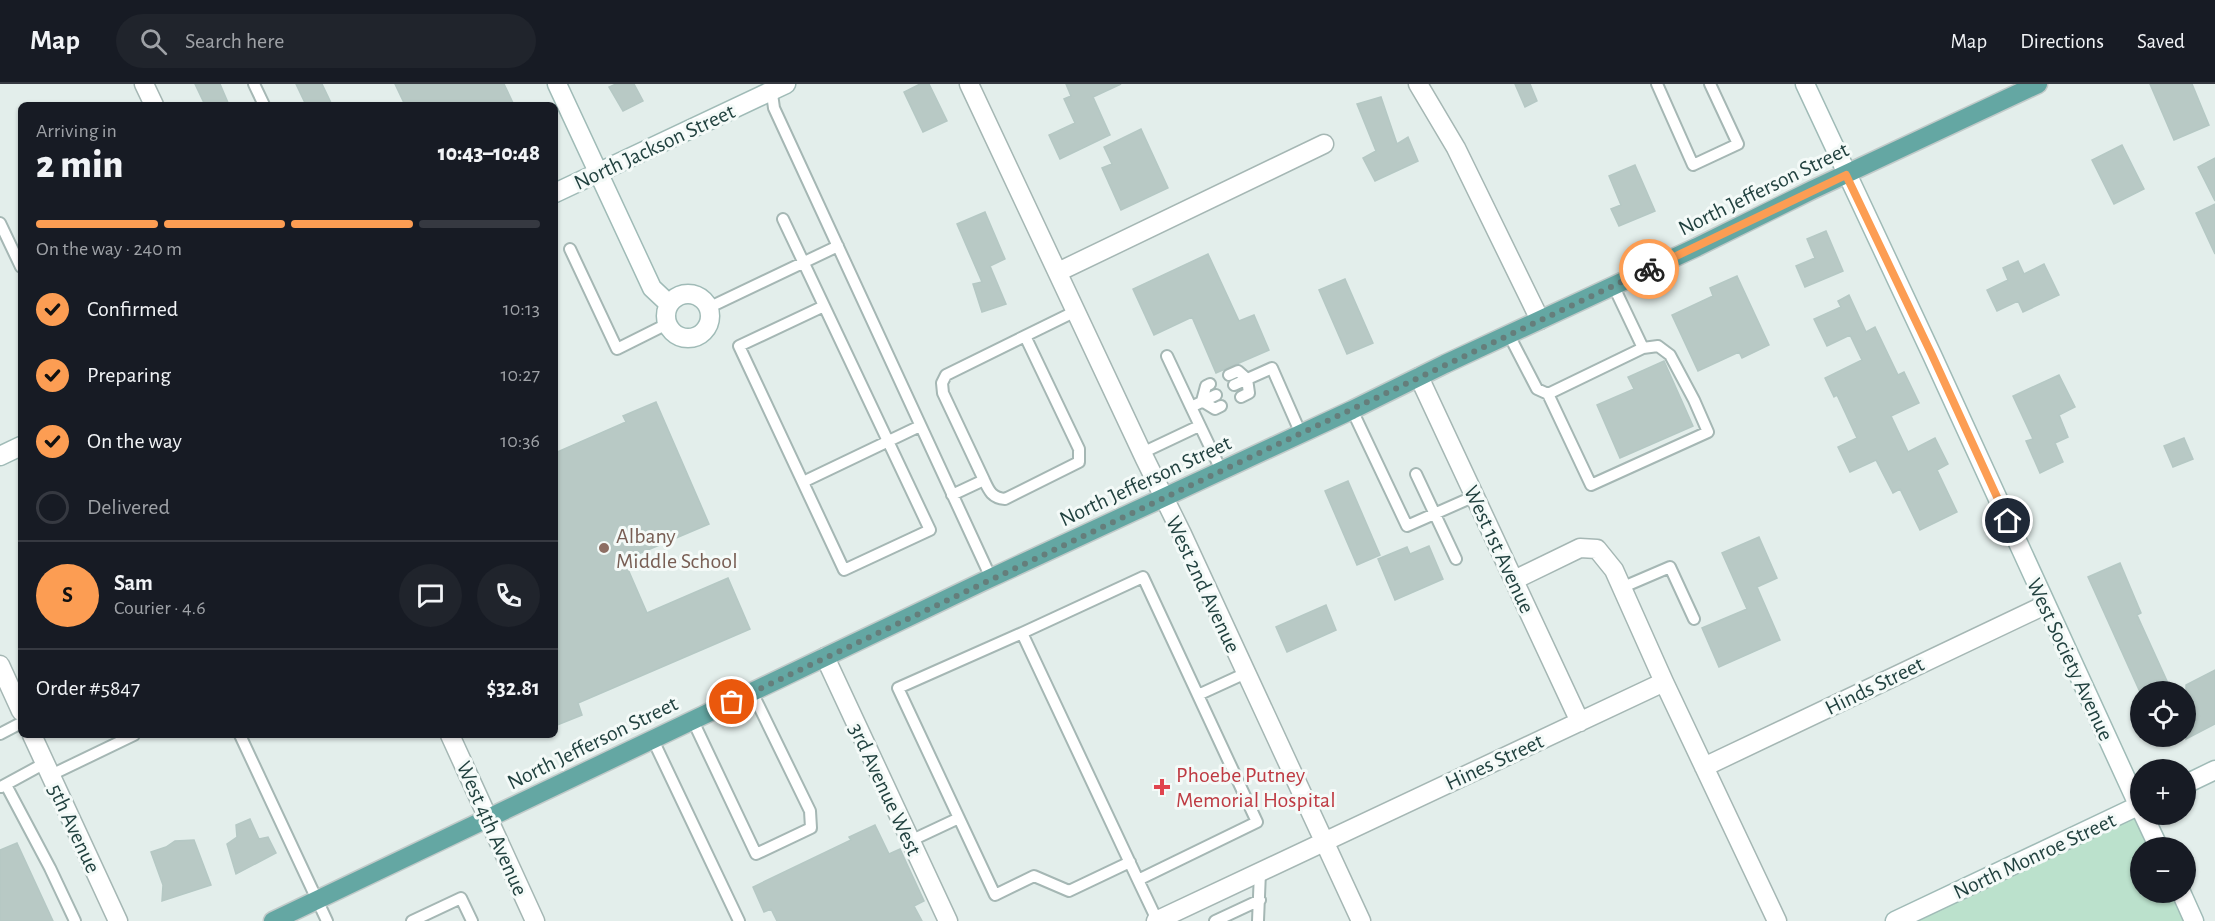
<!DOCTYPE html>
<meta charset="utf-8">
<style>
:root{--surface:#171b24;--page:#20242c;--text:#f1f3f6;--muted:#9ea1a6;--line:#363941;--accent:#fc9d53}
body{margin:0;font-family:"Alegreya Sans",sans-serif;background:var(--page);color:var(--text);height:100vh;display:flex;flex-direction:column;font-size:22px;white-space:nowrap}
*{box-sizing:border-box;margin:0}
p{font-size:20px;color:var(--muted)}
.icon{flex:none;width:33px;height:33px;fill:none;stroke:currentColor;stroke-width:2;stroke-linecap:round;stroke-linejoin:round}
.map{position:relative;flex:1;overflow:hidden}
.details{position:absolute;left:18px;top:18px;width:540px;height:636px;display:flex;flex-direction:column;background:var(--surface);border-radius:9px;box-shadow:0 2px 4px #0004}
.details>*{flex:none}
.tools{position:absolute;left:2130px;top:597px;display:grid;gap:12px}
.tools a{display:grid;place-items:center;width:66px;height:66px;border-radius:50%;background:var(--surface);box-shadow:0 2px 4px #0004;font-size:30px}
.pin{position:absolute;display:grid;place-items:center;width:51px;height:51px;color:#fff;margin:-26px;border:3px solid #fff;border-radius:50%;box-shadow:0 2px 6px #0007}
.courier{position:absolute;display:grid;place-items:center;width:60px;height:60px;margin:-30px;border:4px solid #fc9d53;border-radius:50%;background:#fff;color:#222;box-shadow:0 2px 8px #0007}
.head em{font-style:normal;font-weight:800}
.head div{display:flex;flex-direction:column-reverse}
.head{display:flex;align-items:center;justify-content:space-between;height:102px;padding:0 18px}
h1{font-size:39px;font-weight:800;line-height:45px}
.bar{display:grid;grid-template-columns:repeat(4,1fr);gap:9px 6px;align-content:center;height:72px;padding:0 18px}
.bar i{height:8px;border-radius:4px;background:var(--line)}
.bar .current{background:var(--accent)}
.bar p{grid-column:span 4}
.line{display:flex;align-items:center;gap:15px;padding:0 18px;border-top:2px solid var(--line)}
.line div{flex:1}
.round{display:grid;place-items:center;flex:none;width:63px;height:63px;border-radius:32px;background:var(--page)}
ol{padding:0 18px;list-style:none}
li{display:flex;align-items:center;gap:18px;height:66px}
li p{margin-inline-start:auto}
li .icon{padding:6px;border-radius:50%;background:var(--accent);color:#111;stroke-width:4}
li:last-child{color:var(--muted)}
li i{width:33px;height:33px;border:3px solid var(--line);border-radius:50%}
header{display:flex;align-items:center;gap:36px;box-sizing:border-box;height:84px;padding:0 30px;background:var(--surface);border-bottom:2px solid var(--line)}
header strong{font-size:28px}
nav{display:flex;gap:33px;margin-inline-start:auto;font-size:21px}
.search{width:420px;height:54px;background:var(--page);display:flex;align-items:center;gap:15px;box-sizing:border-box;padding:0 21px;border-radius:33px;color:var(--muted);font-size:22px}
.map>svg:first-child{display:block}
</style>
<header>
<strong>Map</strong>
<div class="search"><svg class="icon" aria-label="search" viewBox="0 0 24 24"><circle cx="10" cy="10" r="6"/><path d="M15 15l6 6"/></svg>Search here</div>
<nav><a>Map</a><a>Directions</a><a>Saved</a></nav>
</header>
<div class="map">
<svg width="2215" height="837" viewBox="0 0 2215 837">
<rect width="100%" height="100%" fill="#e3eeeb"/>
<path fill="#bbe1cc" d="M2138 723 2158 763 2140 764V808L2180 809 2193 837H1897Z"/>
<path fill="#b8c9c5" stroke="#b5c8c4" stroke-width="1.5" d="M195 0H220L229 21H205Z
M296 0H322L332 21H306Z
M395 0H504L514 21H405Z
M616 0H634L643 17 623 27 609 3Z
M920 0H929L947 37 923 48 904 8Z
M1066 0H1121L1093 13 1110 51 1060 75 1049 51 1075 39 1064 15 1071 12Z
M1515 0H1530L1537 17 1525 23Z
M2150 0H2192L2209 41 2174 56Z
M1381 13 1397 60 1408 53 1418 77 1375 97 1363 74 1376 67 1357 20Z
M1141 45 1168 104 1121 126 1102 84 1112 80 1104 63Z
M2122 61 2144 105 2114 120 2092 76Z
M2215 74V117L2198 83Z
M1635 81 1655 127 1619 142 1611 125 1621 121 1609 92Z
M2215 120V170L2196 129Z
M985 128 1005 175 990 182 1006 220 982 228 973 200 982 198 957 140Z
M1826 147 1843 187 1805 203 1796 182 1815 174 1807 155Z
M1208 170 1239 237 1254 231 1269 266 1216 289 1192 233 1154 251 1133 205Z
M2018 177 2024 190 2044 180 2059 211 2023 228 2018 217 1997 227 1987 206 2008 196 2003 184Z
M1737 192 1769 261 1742 274 1739 268 1698 287 1672 231 1713 212 1710 204Z
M1345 195 1373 259 1347 270 1319 206Z
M1849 211 1866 248 1875 243 1898 291 1904 288 1919 319 1891 332 1908 368 1935 354 1948 380 1937 386 1957 428 1920 446 1900 405 1893 409 1876 376 1850 388 1838 363 1857 354 1837 311 1834 313 1825 294 1862 276 1850 251 1827 262 1814 235 1841 223 1838 217Z
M1664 277 1693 342 1620 374 1597 321 1634 305 1628 293Z
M2059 291 2075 323 2059 331 2068 353 2055 359 2063 378 2040 389 2026 357 2033 355 2013 312Z
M656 318 709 440 624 476 647 529 728 494 750 545 578 619 582 631 555 642V369L626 338 623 332Z
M2184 354 2193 375 2173 383 2164 362Z
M1348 397 1380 471 1357 481 1325 407Z
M1759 453 1777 494 1757 503 1780 556 1719 583 1702 544 1747 525 1722 469Z
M1429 462 1443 495 1395 516 1378 475 1407 463 1410 470Z
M2120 479 2141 529 2137 531 2172 608H2140L2088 493Z
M1326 521 1336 546 1287 568 1276 543Z
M2215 586V640L2186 655V601Z
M250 735 259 755 268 753 276 769 236 790 227 760 237 753 236 741Z
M875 741 889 770 900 765 924 817 914 822 922 837H777L771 825 764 828 753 803 851 756 849 753Z
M194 756 211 801 162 817 163 801 151 768 166 763 175 757Z
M17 759 53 837H0V766Z"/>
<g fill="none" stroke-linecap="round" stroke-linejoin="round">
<defs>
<path id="lane" d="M254 0 264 21
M1657 0 1693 81 1738 60 1710 0
M771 3 774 24 991 494
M783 135 930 446 844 486 739 262 824 222
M0 139 21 183
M570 165 617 265 667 240
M708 224 838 162
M1509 251 1537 305 1548 310 1643 264 1613 201
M1025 252 1076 227
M1167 272 1191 323
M1229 291 1238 287 1247 295 1249 309 1241 313
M1210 300 1206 302 1202 317 1215 325 1221 322
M1234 301 1272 284 1301 350
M1548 310 1591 401 1708 348 1694 316 1670 271 1658 262 1643 264
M1216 311 1191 323 1221 386
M1352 326 1407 442 1475 412
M1142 369 1199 342
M1416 390 1456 475
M803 398 920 342
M952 411 984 396 943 309 942 299 946 291 1025 252 1079 365V378L1005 415C992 414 989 407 984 396
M1621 504 1670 483 1694 535
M1022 549 898 604 995 811 1034 792 1069 807 1130 778
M1198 611 1246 589
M693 637 756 770 811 744 810 727 752 608
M0 650 21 639
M240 651 327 837
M653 656 739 837
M51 691 134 651
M6 701 50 784 75 837
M1 703 45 679
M910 757 959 734
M1138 796 1257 738 1143 493 1022 549 1138 796 1157 836
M412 837 461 814 472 837
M1215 837 1260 816
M1258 837 1260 788"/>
<path id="street" d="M144 0 154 21
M969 0 1145 375 1182 450 1361 837
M1418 0 1456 64 1540 236
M1058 188 1324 60
M1419 293 1580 638
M1514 496 1580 464 1597 465 1614 486 1664 598 1777 837
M825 573 948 837
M0 581 21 627
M32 651 118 837
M450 651 535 837
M1704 683 2045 521
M1156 837 1664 598"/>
<path id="secondary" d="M557 0 652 204 669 220
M1805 0 1932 271 2140 725
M555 109 786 0
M666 232a22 22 0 1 1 44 0a22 22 0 1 1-44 0Z
M0 372 21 362
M2186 700 2215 686
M2143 730 2159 764
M2181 808 2194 837
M1895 837 2140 721"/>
<path id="primary" d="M273 837 982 498 1352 326 1445 280 1697 163 1812 106 2038 0"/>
</defs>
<use href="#lane" stroke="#a5b7b4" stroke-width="14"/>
<use href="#street" stroke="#a5b7b4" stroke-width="21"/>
<use href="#secondary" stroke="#a0bbb7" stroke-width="21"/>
<use href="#primary" stroke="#c1cac9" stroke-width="21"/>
<use href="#lane" stroke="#fff" stroke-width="10"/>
<use href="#street" stroke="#fff" stroke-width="18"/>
<use href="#secondary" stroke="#fff" stroke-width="18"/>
<use href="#primary" stroke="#64a7a3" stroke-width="18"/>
</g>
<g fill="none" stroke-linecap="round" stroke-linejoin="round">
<path stroke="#657e7b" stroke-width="6" stroke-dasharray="0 10.8" d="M732 618 1649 185"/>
<path stroke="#fc9d53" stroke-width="8" d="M1649 185 1846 91 1932 271 2008 437"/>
</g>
<circle fill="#8d6e63" stroke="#f4faf8" stroke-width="2" cx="604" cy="464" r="6"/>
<path fill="#e0444e" stroke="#f4faf8" stroke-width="2" d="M1159 694h6v6h6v6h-6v6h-6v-6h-6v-6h6z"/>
<g text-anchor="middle" stroke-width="6" stroke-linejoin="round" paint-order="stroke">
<g font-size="22" fill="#21413f" stroke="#f4faf8">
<text transform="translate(654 62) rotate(-25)" y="8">North Jackson Street</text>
<text transform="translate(1763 104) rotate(-26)" y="8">North Jefferson Street</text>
<text transform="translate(1145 396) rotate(-25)" y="8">North Jefferson Street</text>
<text transform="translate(1500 465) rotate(65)" y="8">West 1st Avenue</text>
<text transform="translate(1204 500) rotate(65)" y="8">West 2nd Avenue</text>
<text transform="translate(2071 575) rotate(65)" y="8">West Society Avenue</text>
<text transform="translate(1874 601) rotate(-26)" y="8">Hinds Street</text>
<text transform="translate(592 658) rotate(-26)" y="8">North Jefferson Street</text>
<text transform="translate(1494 677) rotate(-25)" y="8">Hines Street</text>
<text transform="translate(886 705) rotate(65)" y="8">3rd Avenue West</text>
<text transform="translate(75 744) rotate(65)" y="8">5th Avenue</text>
<text transform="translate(493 744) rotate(66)" y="8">West 4th Avenue</text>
<text transform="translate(2034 771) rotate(-25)" y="8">North Monroe Street</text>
</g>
<g font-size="22" fill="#785e54" stroke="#f4faf8" text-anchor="start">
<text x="616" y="459">Albany<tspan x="616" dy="25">Middle School</tspan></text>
</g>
<g font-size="22" fill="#be3a42" stroke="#f4faf8" text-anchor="start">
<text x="1176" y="698">Phoebe Putney<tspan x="1176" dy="25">Memorial Hospital</tspan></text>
</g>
</g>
</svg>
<div class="tools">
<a><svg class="icon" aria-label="locate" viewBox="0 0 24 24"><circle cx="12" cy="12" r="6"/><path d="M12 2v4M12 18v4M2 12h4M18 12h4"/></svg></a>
<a>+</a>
<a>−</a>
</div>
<div class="pin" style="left:732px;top:618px;background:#ea580c"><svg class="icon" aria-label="bag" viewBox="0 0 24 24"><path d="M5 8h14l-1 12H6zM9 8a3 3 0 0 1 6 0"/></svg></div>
<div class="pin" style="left:2008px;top:437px;background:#1f2937"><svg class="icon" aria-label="home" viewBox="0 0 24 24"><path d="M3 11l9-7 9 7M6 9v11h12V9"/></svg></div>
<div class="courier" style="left:1649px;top:185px"><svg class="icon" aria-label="bike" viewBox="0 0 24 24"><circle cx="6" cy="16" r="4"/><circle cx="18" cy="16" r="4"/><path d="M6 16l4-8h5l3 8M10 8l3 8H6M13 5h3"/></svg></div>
<section class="details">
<div class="head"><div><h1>2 min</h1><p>Arriving in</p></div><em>10:43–10:48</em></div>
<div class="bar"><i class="current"></i><i class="current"></i><i class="current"></i><i></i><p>On the way · 240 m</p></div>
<ol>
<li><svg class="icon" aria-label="check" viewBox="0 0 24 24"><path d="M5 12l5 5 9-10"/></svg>Confirmed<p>10:13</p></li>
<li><svg class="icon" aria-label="check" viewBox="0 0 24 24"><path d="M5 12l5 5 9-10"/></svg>Preparing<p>10:27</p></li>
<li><svg class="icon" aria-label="check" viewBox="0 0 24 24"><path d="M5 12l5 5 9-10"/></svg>On the way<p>10:36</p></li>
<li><i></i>Delivered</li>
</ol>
<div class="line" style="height:108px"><b class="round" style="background:var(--accent);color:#111">S</b><div><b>Sam</b><p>Courier · 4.6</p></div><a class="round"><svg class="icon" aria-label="chat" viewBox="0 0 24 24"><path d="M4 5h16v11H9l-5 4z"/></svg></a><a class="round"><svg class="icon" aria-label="phone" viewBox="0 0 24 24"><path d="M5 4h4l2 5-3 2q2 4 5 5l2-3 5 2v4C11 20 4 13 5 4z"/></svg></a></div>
<div class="line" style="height:78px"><div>Order #5847</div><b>$32.81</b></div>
</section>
</div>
